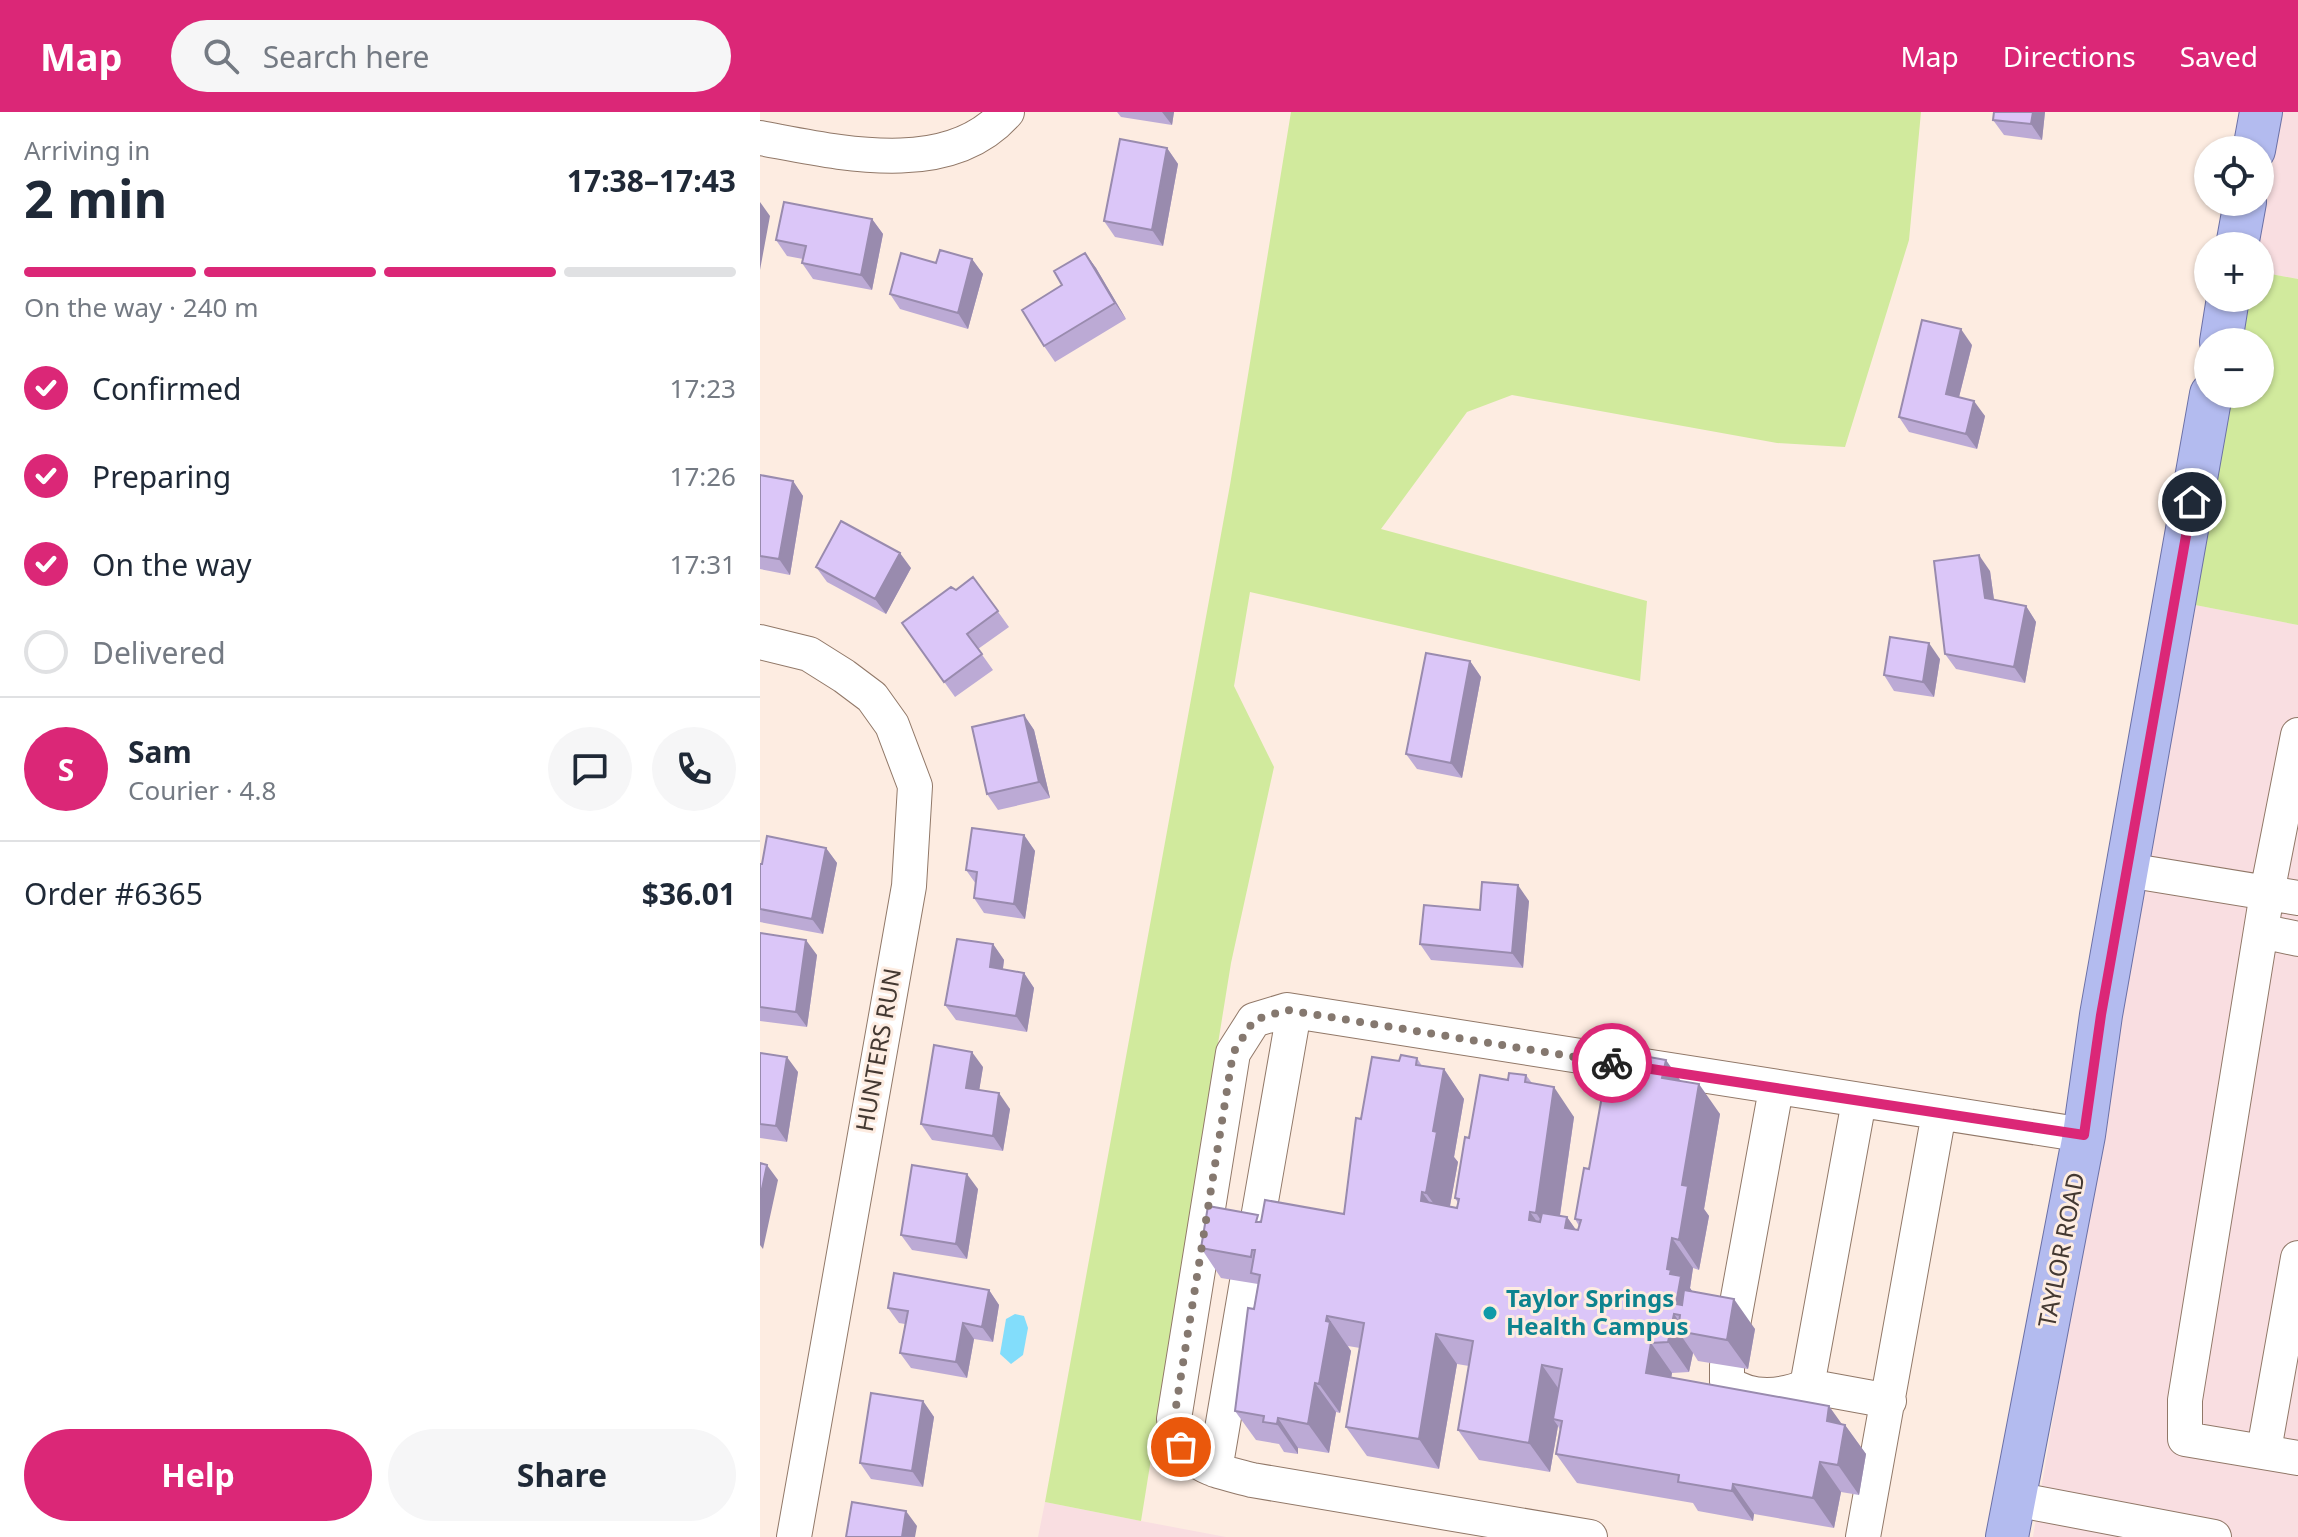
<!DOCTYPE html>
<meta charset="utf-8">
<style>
:root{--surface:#fff;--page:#f6f6f7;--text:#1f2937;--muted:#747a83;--line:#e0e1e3;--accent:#db2777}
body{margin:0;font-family:"Noto Sans",sans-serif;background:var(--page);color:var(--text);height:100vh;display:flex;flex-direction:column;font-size:30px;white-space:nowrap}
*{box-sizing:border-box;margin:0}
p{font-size:26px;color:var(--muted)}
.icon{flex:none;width:44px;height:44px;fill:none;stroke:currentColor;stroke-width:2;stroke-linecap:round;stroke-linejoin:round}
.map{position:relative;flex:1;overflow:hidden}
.details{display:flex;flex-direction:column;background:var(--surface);width:760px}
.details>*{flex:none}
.tools{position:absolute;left:1434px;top:24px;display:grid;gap:16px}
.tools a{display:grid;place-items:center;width:80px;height:80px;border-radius:50%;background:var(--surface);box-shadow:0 2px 6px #0004;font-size:40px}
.pin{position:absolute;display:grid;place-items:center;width:68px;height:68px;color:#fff;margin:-34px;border:4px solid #fff;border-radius:50%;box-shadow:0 2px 8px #0007}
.courier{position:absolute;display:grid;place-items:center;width:80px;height:80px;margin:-40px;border:6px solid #db2777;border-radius:50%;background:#fff;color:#222;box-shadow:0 2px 10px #0007}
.summary em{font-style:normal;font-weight:700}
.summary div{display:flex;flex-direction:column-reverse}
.summary{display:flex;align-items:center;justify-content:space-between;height:136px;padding:0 24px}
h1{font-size:52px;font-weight:700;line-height:60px}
.bar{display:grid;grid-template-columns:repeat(4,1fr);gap:12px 8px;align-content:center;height:96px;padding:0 24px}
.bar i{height:10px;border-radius:6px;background:var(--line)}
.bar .selected{background:var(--accent)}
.bar p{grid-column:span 4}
.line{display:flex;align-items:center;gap:20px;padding:0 24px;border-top:2px solid var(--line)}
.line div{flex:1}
.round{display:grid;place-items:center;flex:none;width:84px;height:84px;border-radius:42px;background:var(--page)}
ol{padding:0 24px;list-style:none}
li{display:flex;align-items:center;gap:24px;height:88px}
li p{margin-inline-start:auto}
li .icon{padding:8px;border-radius:50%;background:var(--accent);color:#fff;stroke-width:4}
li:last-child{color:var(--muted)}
li i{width:44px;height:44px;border:4px solid var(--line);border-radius:50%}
.action{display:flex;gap:16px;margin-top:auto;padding:16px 24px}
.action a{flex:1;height:92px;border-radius:48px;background:var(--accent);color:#fff;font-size:32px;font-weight:700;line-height:92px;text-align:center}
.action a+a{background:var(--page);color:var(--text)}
header{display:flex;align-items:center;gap:48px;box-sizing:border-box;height:112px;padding:0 40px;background:var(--accent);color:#fff}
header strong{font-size:38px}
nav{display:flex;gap:44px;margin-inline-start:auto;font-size:28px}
.search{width:560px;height:72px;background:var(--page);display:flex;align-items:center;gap:20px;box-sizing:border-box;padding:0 28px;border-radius:44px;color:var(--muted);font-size:30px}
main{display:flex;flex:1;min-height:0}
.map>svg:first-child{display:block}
</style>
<header>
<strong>Map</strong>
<div class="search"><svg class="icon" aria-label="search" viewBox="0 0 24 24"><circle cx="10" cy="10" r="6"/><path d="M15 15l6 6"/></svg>Search here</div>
<nav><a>Map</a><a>Directions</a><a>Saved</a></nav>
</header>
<main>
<section class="details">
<div class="summary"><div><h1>2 min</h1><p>Arriving in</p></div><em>17:38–17:43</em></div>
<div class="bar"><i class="selected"></i><i class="selected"></i><i class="selected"></i><i></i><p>On the way · 240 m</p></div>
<ol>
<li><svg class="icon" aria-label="check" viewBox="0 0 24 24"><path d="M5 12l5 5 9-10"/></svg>Confirmed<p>17:23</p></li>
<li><svg class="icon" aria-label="check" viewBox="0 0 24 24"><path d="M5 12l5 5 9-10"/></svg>Preparing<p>17:26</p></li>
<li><svg class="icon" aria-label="check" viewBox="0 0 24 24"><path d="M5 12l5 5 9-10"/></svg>On the way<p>17:31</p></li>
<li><i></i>Delivered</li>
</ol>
<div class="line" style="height:144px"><b class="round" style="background:var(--accent);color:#fff">S</b><div><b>Sam</b><p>Courier · 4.8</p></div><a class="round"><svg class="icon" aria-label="chat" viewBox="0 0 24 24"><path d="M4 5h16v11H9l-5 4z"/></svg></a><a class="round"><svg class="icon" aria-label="phone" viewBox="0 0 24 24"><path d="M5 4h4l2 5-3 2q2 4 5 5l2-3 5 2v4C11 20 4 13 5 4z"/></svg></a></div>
<div class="line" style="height:104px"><div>Order #6365</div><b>$36.01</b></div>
<div class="action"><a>Help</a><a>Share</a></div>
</section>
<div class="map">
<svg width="1538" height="1425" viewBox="0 0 1538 1425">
<rect width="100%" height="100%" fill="#fdece1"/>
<path fill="#f9dee1" d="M1521 0H1538V167L1500 160 1499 134Z
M1430 492 1538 513V1425H1273Z
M285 1390 381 1409 466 1425H278Z"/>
<path fill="#d1ea9d" d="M531 0H1161L1149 128 1085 335 1017 331 752 283 707 300 621 417 887 489 880 569 490 480 474 574 514 655 471 851 381 1409 285 1390 470 373Z
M1500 160 1538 167V513L1430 492 1471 282H1500V230H1481L1489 186H1500Z"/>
<path fill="#82ddfb" d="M255 1202 264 1204 268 1216 263 1243 251 1252 240 1242 246 1207Z"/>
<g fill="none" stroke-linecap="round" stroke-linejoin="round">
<defs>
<path id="minor" d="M0 26C77 40 188 68 247 0
M0 530 49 542 84 564 112 585 132 613 155 674 149 774 34 1425
M1538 623 1507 781 1425 1288V1327L1538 1346
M1367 758 1538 786
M1501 819 1538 827
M1099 989 1047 1274 1129 1289
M494 1129 534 900
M973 1213 1016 977
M967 1253V1270C991 1288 1021 1285 1047 1274
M1504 1338 1538 1146
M455 1358 487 1170
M1254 1387 1454 1425
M830 1425 492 1368C447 1356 427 1356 414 1307L473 941 494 908 527 898 1324 1023
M1103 1425 1179 1001"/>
<path id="major" d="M1494 38 1501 0
M1477 134 1485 90
M1461 230 1468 186
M1247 1425 1324 1023 1341 903 1451 282"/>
</defs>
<use href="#minor" stroke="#917868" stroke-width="36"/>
<use href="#major" stroke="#6b70a6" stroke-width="44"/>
<use href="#minor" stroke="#fff" stroke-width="34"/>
<use href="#major" stroke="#b3bbef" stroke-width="42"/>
</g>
<path fill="#bcaad5" d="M357 0H414L412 13 361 5Z
M1285 0 1282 28 1244 23 1233 8Z
M407 36 418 52 403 134 355 125 344 109Z
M112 107 123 122 112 178 53 167 42 151 43 147 27 144 16 128Z
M325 141 336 156 366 207 295 250 284 234 302 173Z
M212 147 223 162 208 217 140 197 130 182 176 151Z
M1212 233 1199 285 1225 304 1217 337 1149 320 1139 305Z
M0 363 33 369 43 384 30 463 0 457Z
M56 455 151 456 126 502 67 470Z
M1230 459 1234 488 1266 494 1276 510 1265 571 1196 557 1185 542Z
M213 465 249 515 218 537 233 558 195 585 142 511 196 478Z
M1180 547 1174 585 1134 579 1124 563Z
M710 549 721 565 702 666 657 657 646 642Z
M264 603 274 618 290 686 238 698 227 682Z
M264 723 275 739 265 807 224 801 214 786 216 772 206 758Z
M66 736 77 751 63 822 0 810V752Z
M769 789 763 856 671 848 660 832 720 798Z
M0 821 57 843 47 915 0 909Z
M233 832 244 848 243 857 264 861 274 876 267 920 196 908 185 893Z
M0 941 38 960 27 1030 0 1026Z
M657 946 662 954 684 957 704 987 694 1045 698 1050 690 1094 697 1096 698 1091 695 1086 709 1026 748 968 766 963 772 971 814 1005 800 1104 807 1105 816 1118H818L819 1114 815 1107 829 1057 921 969 960 1002 944 1097 949 1104 939 1158 933 1156 930 1176 932 1180 995 1217 988 1257 938 1249 933 1241 929 1260 912 1261 911 1266 1085 1313 1106 1342 1099 1383 1081 1380 1074 1416 994 1402 993 1409 938 1399 933 1391 817 1371 796 1342 800 1318 798 1314 790 1360 719 1348 698 1318 709 1254 697 1252 679 1357 607 1344 586 1315 600 1236 588 1234 591 1239 580 1301 576 1300 569 1341 538 1336V1342L524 1340 519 1332 496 1328 475 1299 498 1172 461 1166 441 1136 501 1108 584 1102 601 1007 639 949Z
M223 955 219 978 250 997 243 1039 172 1028 161 1012Z
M218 1077 207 1147 152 1138 141 1123Z
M229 1178 239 1193 233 1230 214 1227 207 1266 151 1256 140 1241 145 1212 139 1211 128 1196Z
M163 1289 174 1305 163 1375 111 1367 100 1351Z"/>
<path fill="#998bae" d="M402 0H414L412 13Z
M1273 0H1285L1282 28 1271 12Z
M407 36 418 52 403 134 392 118Z
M0 90 10 104 0 158Z
M112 107 123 122 112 178 101 163Z
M325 141 336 156 366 207 355 191Z
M212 147 223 162 208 217 198 201Z
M1201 217 1212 233 1196 297 1186 282Z
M1214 289 1225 304 1217 337 1206 322Z
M33 369 43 384 30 463 19 447Z
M140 441 151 456 126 502 115 487Z
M1219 443 1230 459 1236 502 1225 486Z
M1266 494 1276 510 1265 571 1254 555Z
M1169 531 1180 547 1174 585 1163 570Z
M710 549 721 565 702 666 691 651Z
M264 603 274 618 290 686 279 670Z
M264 723 275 739 265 807 254 792Z
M66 736 77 751 63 822 52 807Z
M758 773 769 789 763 856 752 841Z
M46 828 57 843 47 915 36 900Z
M233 832 244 848 241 870 230 855Z
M264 861 274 876 267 920 256 904Z
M212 940 223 955 217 992 206 976Z
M27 945 38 960 27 1030 16 1014Z
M906 948 927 978 902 966Z
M684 957 704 987 694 1045 698 1050 687 1110 666 1081 673 1019Z
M939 972 960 1002 944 1097 949 1104 939 1158 919 1128 922 1073Z
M794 975 814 1005 796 1130 776 1101Z
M239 981 250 997 243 1039 233 1024Z
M7 1053 18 1068 3 1137 0 1133V1086Z
M207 1062 218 1077 207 1147 196 1132Z
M662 1080 683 1109 661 1089Z
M770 1100 791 1129 769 1108Z
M807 1105 828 1135 805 1116Z
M912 1126 933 1156 930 1176 942 1193 936 1222 916 1192 907 1157Z
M229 1178 239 1193 233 1230 222 1215Z
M974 1187 995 1217 988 1257 967 1228Z
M914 1202 927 1221 918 1219 933 1241 929 1260 908 1230Z
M567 1204 591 1239 580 1301 559 1272Z
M203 1211 214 1227 207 1266 196 1250Z
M676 1222 697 1252 679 1357 659 1327Z
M891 1231 912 1261 907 1291 886 1261Z
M782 1253 803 1283 793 1307 798 1314 790 1360 769 1331Z
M555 1271 576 1300 569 1341 548 1312Z
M163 1289 174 1305 163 1375 152 1359Z
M1069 1294 1084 1315 1085 1313 1106 1342 1099 1383 1078 1353 1067 1309Z
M518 1306 538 1336V1342L517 1312Z
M1060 1350 1081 1380 1074 1416 1053 1386Z
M973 1372 994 1402 993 1409 972 1379Z
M146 1399 157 1414 155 1425H142Z"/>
<path fill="#dbc6f8" stroke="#998bae" stroke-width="2" d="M1234 0H1273L1271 12 1233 8Z
M360 27 407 36 392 118 344 109Z
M24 90 112 107 101 163 42 151 46 134 16 128Z
M180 138 212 147 198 201 130 182 141 141 176 151Z
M325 141 355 191 284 234 262 198 302 173 294 159Z
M1162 208 1201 217 1186 282 1214 289 1206 322 1139 305Z
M0 363 33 369 19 447 0 444Z
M81 409 140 441 115 487 56 455Z
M1219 443 1225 486 1266 494 1254 555 1185 542 1174 449Z
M213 465 238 499 207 522 222 542 184 570 142 511 191 475 196 478Z
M1130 525 1169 531 1163 570 1124 563Z
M666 541 710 549 691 651 646 642Z
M264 603 279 670 227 682 212 615Z
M212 716 264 723 254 792 214 786 217 760 206 758Z
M7 724 66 736 52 807 0 797V752H2Z
M722 770 758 773 752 841 660 832 664 793 720 798Z
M0 821 46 828 36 900 0 895Z
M197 827 233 832 230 855 264 861 256 904 185 893Z
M174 933 212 940 206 976 239 981 233 1024 161 1012Z
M0 941 27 945 16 1014 0 1012Z
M867 941 906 948 902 966 939 972 922 1073 928 1074 919 1128 912 1126 907 1157 911 1158 910 1162 921 1164 916 1192 922 1193 924 1178 974 1187 967 1228 918 1219 920 1203 914 1202 908 1230 891 1231 886 1261 1069 1294 1067 1309 1085 1313 1078 1353 1060 1350 1053 1386 973 1372 972 1379 918 1370 919 1363 796 1342 802 1309 793 1307 802 1257 782 1253 769 1331 698 1318 713 1229 676 1222 659 1327 586 1315 604 1211 567 1204 566 1209 570 1210 559 1272 555 1271 548 1312 518 1306 517 1312 503 1310 504 1304 475 1299 488 1196 494 1197 500 1163 491 1161 495 1138H492L491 1145 441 1136 448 1094 498 1103 496 1110H501L505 1088 584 1102 596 1006 601 1007 612 945 639 949 641 943 657 946 656 953 684 957 673 1019 677 1020 666 1081 662 1080 661 1089 697 1096 699 1087 695 1086 705 1025 709 1026 720 963 748 968 749 961 766 963 765 970 794 975 776 1101 770 1100 769 1108 780 1110 782 1101 807 1105 805 1116 818 1118 821 1108 815 1107 824 1056 829 1057 847 956 864 959Z
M0 1051 7 1053 0 1086Z
M152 1053 207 1062 196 1132 141 1123Z
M134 1161 229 1178 222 1215 203 1211 196 1250 140 1241 148 1199 128 1196Z
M111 1281 163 1289 152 1359 100 1351Z
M92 1390 146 1399 142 1425H86Z"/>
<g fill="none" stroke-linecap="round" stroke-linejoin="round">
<path stroke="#85786f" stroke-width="8" stroke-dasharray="0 14.4" d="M421 1335 414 1307 473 941 494 908 527 898 852 951"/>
<path stroke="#db2777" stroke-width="10" d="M852 951 1324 1023 1341 903 1432 390"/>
</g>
<circle fill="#0f9aa8" stroke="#fdece1" stroke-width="3" cx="730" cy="1201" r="8"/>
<g text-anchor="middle" stroke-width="6" stroke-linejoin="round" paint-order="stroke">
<g font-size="24" fill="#443932" stroke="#fdece1">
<text transform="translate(119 938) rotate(-80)" y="8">HUNTERS RUN</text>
<text transform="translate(1302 1138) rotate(-79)" y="8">TAYLOR ROAD</text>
</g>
<g font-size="24" font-weight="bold" fill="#0d838f" stroke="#fdece1" text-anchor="start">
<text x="746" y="1195">Taylor Springs<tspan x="746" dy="28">Health Campus</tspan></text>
</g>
</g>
</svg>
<div class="tools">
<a><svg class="icon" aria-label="locate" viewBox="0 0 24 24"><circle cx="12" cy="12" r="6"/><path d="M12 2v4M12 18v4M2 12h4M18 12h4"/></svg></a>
<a>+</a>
<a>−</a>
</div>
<div class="pin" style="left:421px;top:1335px;background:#ea580c"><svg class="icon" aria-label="bag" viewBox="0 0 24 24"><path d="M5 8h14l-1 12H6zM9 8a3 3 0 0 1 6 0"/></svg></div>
<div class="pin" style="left:1432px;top:390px;background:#1f2937"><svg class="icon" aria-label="home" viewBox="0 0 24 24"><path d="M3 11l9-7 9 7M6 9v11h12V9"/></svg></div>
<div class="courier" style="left:852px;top:951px"><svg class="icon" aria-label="bike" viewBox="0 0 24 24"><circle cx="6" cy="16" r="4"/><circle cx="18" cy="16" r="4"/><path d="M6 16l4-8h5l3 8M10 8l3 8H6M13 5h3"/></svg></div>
</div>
</main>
